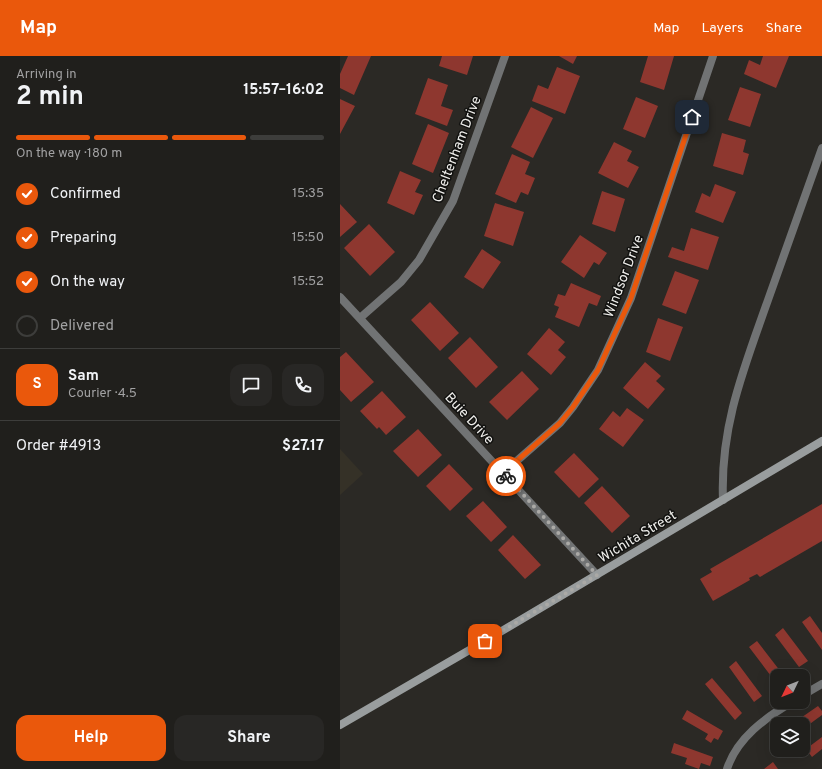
<!DOCTYPE html>
<meta charset="utf-8">
<style>
:root{--surface:#201f1c;--page:#282725;--text:#f1f3f6;--muted:#a2a2a3;--line:#3d3d3b;--accent:#ea580c}
body{margin:0;font-family:Overpass,sans-serif;background:var(--page);color:var(--text);height:100vh;display:flex;flex-direction:column;font-size:15px;white-space:nowrap}
*{box-sizing:border-box;margin:0}
p{font-size:13px;color:var(--muted)}
.icon{flex:none;width:22px;height:22px;fill:none;stroke:currentColor;stroke-width:2;stroke-linecap:round;stroke-linejoin:round}
.map{position:relative;flex:1;overflow:hidden}
.sheet{display:flex;flex-direction:column;background:var(--surface);width:340px}
.sheet>*{flex:none}
.needle{width:26px;rotate:227deg}
.buttons{position:absolute;left:430px;top:613px;display:grid;gap:8px}
.buttons a{display:grid;place-items:center;width:40px;height:40px;border-radius:8px;background:var(--surface);box-shadow:0 4px 16px #0002,0 0 0 1px var(--line);font-size:20px}
.pin{position:absolute;display:grid;place-items:center;width:34px;height:34px;color:#fff;margin:-17px;border-radius:8px;box-shadow:0 2px 6px #0006}
.courier{position:absolute;display:grid;place-items:center;width:40px;height:40px;margin:-20px;border:3px solid #ea580c;border-radius:50%;background:#fff;color:#222;box-shadow:0 1px 5px #0007}
.head em{font-style:normal;font-weight:700}
.head div{display:flex;flex-direction:column-reverse}
.head{display:flex;align-items:center;justify-content:space-between;height:68px;padding:0 16px}
h1{font-size:26px;font-weight:700;line-height:30px}
.bar{display:grid;grid-template-columns:repeat(4,1fr);gap:6px 4px;align-content:center;height:48px;padding:0 16px}
.bar i{height:5px;border-radius:3px;background:var(--line)}
.bar .selected{background:var(--accent)}
.bar p{grid-column:span 4}
.line{display:flex;align-items:center;gap:10px;padding:0 16px;border-top:1px solid var(--line)}
.line div{flex:1}
.round{display:grid;place-items:center;flex:none;width:42px;height:42px;border-radius:12px;background:var(--page)}
ol{padding:0 16px;list-style:none}
li{display:flex;align-items:center;gap:12px;height:44px}
li p{margin-inline-start:auto}
li .icon{padding:4px;border-radius:50%;background:var(--accent);color:#fff;stroke-width:4}
li:last-child{color:var(--muted)}
li i{width:22px;height:22px;border:2px solid var(--line);border-radius:50%}
.cta{display:flex;gap:8px;margin-top:auto;padding:8px 16px}
.cta a{flex:1;height:46px;border-radius:12px;background:var(--accent);color:#fff;font-size:16px;font-weight:700;line-height:46px;text-align:center}
.cta a+a{background:var(--page);color:var(--text)}
header{display:flex;align-items:center;gap:24px;box-sizing:border-box;height:56px;padding:0 20px;background:var(--accent);color:#fff}
header strong{font-size:19px}
nav{display:flex;gap:22px;margin-inline-start:auto;font-size:14px}
main{display:flex;flex:1;min-height:0}
.map>svg:first-child{display:block}
</style>
<header>
<strong>Map</strong>
<nav><a>Map</a><a>Layers</a><a>Share</a></nav>
</header>
<main>
<section class="sheet">
<div class="head"><div><h1>2 min</h1><p>Arriving in</p></div><em>15:57–16:02</em></div>
<div class="bar"><i class="selected"></i><i class="selected"></i><i class="selected"></i><i></i><p>On the way · 180 m</p></div>
<ol>
<li><svg class="icon" aria-label="check" viewBox="0 0 24 24"><path d="M5 12l5 5 9-10"/></svg>Confirmed<p>15:35</p></li>
<li><svg class="icon" aria-label="check" viewBox="0 0 24 24"><path d="M5 12l5 5 9-10"/></svg>Preparing<p>15:50</p></li>
<li><svg class="icon" aria-label="check" viewBox="0 0 24 24"><path d="M5 12l5 5 9-10"/></svg>On the way<p>15:52</p></li>
<li><i></i>Delivered</li>
</ol>
<div class="line" style="height:72px"><b class="round" style="background:var(--accent);color:#fff">S</b><div><b>Sam</b><p>Courier · 4.5</p></div><a class="round"><svg class="icon" aria-label="chat" viewBox="0 0 24 24"><path d="M4 5h16v11H9l-5 4z"/></svg></a><a class="round"><svg class="icon" aria-label="phone" viewBox="0 0 24 24"><path d="M5 4h4l2 5-3 2q2 4 5 5l2-3 5 2v4C11 20 4 13 5 4z"/></svg></a></div>
<div class="line" style="height:52px"><div>Order #4913</div><b>$27.17</b></div>
<div class="cta"><a>Help</a><a>Share</a></div>
</section>
<div class="map">
<svg width="482" height="713" viewBox="0 0 482 713">
<rect width="100%" height="100%" fill="#2b2925"/>
<path fill="#353127" d="M0 393 23 418 0 439Z"/>
<path fill="#8e372f" d="M8 0H31L14 39 0 32V18Z
M102 0H133L127 19 99 10Z
M219 0H237L233 8Z
M308 0H334L324 34 300 26Z
M423 0H449L436 32 404 18 409 4 420 9Z
M217 11 240 20 225 58 192 45 198 29 208 33Z
M88 22 108 29 101 50 113 54 107 70 75 58Z
M400 31 421 38 410 71 388 64Z
M296 41 318 50 305 82 283 73Z
M0 43 15 50 0 78Z
M191 51 213 62 193 102 171 91Z
M88 68 109 77 93 117 72 108Z
M382 77 406 84 403 96 409 98 403 119 373 110Z
M274 86 292 95 287 105 299 111 288 132 258 117Z
M172 98 190 106 185 118 195 122 188 139 181 136 176 147 155 138Z
M60 115 81 124 75 136 83 139 74 159 47 147Z
M375 128 396 136 383 167 355 156 362 137 370 141Z
M262 135 285 143 275 176 252 168Z
M155 147 184 156 173 190 144 180Z
M0 148 17 166 0 181Z
M29 168 55 196 30 220 4 192Z
M351 172 379 181 368 214 328 201 332 191 344 195Z
M240 179 267 197 259 209 254 206 244 222 221 206Z
M142 193 161 206 143 233 124 221Z
M335 215 359 224 346 258 322 249Z
M231 227 261 240 257 250 249 247 239 271 215 261 219 251 214 249 218 238 225 240Z
M90 246 119 277 100 295 71 264Z
M318 262 343 271 330 305 306 296Z
M209 272 225 286 218 294 226 301 211 319 187 298Z
M130 281 158 311 136 332 108 302Z
M6 296 34 326 11 346 0 334V301Z
M305 306 321 320 316 325 325 333 308 353 283 332Z
M182 315 199 333 167 364 149 346Z
M42 335 66 361 46 379 39 371 37 373 20 355Z
M287 352 304 364 283 391 259 373 273 355 280 361Z
M78 373 102 399 78 421 53 395Z
M234 397 259 423 239 442 214 416Z
M109 408 133 433 110 455 86 430Z
M262 430 290 460 272 477 244 447Z
M143 445 167 471 151 486 126 460Z
M482 448V485L420 521 417 518 409 522 410 524 373 545 360 523 372 516 370 513Z
M173 479 201 509 185 523 158 494Z
M470 560 482 577V594L462 566Z
M443 572 468 605 459 611 435 579Z
M417 585 444 620H437V628L409 591Z
M396 605 422 640 414 646 389 611Z
M372 622 402 657 395 664 365 628Z
M478 650 482 655V659L463 673V668H452Z
M347 654 383 675 378 684 374 682 371 687 365 683 368 678 342 663Z
M482 681V693L472 701 466 693Z
M334 687 373 701 370 710 361 707 359 713 345 708 347 702 331 697Z
M433 706 438 713H424Z"/>
<g fill="none" stroke-linecap="round" stroke-linejoin="round">
<path stroke="#717374" stroke-width="8" d="M0 241 257 519
M20 262 61 226 79 204 113 145 165 0
M163 417 220 367 233 351 258 314 291 242 373 0
M463 639 482 628
M387 713C397 682 425 662 452 646"/>
<path stroke="#717374" stroke-width="8" d="M383 444C380 370 404 312 428 244 446 193 464 142 482 92"/>
<path stroke="#999d9e" stroke-width="8" d="M0 669 145 585 482 385"/>
</g>
<g fill="none" stroke-linecap="round" stroke-linejoin="round">
<path stroke="#aaa9a6" stroke-width="4" stroke-dasharray="0 7.2" d="M145 585 257 519 166 420"/>
<path stroke="#ea580c" stroke-width="5" d="M166 420 163 417 220 367 233 351 258 314 291 242 352 61"/>
</g>
<g text-anchor="middle" stroke-width="3" stroke-linejoin="round" paint-order="stroke">
<g font-size="14" fill="#efeeeb" stroke="#121210">
<text transform="translate(116 93) rotate(-69)" y="5">Cheltenham Drive</text>
<text transform="translate(283 220) rotate(-69)" y="5">Windsor Drive</text>
<text transform="translate(130 362) rotate(47)" y="5">Buie Drive</text>
<text transform="translate(297 480) rotate(-31)" y="5">Wichita Street</text>
</g>
</g>
</svg>
<div class="buttons">
<a><svg class="needle" viewBox="-14 -14 28 28"><path d="M0-13l5 13h-10z" fill="#e53935"/><path d="M0 13l5-13h-10z" fill="#a2a2a3"/></svg></a>
<a><svg class="icon" aria-label="layers" viewBox="0 0 24 24"><path d="M12 4l9 5-9 5-9-5zM3 14l9 5 9-5"/></svg></a>
</div>
<div class="pin" style="left:145px;top:585px;background:#ea580c"><svg class="icon" aria-label="bag" viewBox="0 0 24 24"><path d="M5 8h14l-1 12H6zM9 8a3 3 0 0 1 6 0"/></svg></div>
<div class="pin" style="left:352px;top:61px;background:#1f2937"><svg class="icon" aria-label="home" viewBox="0 0 24 24"><path d="M3 11l9-7 9 7M6 9v11h12V9"/></svg></div>
<div class="courier" style="left:166px;top:420px"><svg class="icon" aria-label="bike" viewBox="0 0 24 24"><circle cx="6" cy="16" r="4"/><circle cx="18" cy="16" r="4"/><path d="M6 16l4-8h5l3 8M10 8l3 8H6M13 5h3"/></svg></div>
</div>
</main>
